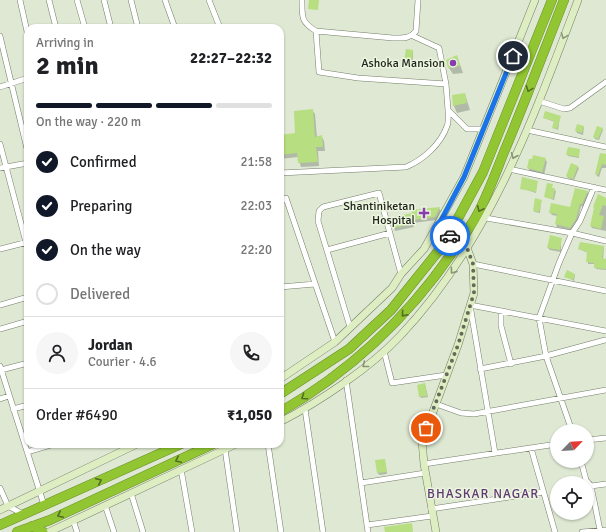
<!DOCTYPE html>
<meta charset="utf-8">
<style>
:root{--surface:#fff;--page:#f6f6f6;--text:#202124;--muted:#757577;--line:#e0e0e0;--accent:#111827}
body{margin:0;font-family:Signika,sans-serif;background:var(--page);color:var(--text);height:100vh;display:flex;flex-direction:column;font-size:15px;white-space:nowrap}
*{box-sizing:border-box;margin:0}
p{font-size:13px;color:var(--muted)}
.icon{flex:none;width:22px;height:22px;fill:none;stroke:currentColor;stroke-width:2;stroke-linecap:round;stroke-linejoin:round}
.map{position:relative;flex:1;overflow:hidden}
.sheet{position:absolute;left:24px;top:24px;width:260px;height:424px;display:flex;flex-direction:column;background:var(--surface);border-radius:12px;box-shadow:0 1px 3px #0004}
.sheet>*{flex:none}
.needle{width:26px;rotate:65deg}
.controls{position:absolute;left:550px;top:424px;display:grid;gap:8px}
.controls a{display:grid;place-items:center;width:44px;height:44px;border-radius:50%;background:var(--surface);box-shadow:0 1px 3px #0004;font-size:20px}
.pin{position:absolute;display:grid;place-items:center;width:34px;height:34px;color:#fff;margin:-17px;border:2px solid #fff;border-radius:50%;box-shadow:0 1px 4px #0007}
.courier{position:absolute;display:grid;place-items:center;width:40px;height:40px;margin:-20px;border:3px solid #1a73e8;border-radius:50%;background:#fff;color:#222;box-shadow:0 1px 5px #0007}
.summary em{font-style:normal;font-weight:700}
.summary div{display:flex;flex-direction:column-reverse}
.summary{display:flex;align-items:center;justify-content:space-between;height:68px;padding:0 12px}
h1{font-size:26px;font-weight:700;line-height:30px}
.bar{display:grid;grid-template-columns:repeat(4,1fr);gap:6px 4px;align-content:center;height:48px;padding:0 12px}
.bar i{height:5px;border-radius:3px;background:var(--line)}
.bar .active{background:var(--accent)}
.bar p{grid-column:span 4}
.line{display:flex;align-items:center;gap:10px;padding:0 12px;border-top:1px solid var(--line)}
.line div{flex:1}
.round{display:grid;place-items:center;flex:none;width:42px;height:42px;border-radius:21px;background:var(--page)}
ol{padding:0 12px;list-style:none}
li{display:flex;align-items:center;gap:12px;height:44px}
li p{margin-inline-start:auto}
li .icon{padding:4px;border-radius:50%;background:var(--accent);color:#fff;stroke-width:4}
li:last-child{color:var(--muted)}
li i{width:22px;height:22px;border:2px solid var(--line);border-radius:50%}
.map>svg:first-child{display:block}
</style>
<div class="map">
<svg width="606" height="532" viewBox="0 0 606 532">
<rect width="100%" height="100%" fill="#dee8d2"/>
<path fill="#0003" d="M413 51V64L406 63 405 61Z
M457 56 463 73 453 74 449 68Z
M465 94 470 110 457 113 454 106Z
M312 110 315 114 317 138 322 137 324 141 325 151H318L319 166 301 167 298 157 280 159V136L297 134Z
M560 117 558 130 553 128 555 122 544 118Z
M584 127 583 135 577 133 576 131Z
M602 128 603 130 599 140 595 139 594 137Z
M579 150V158L568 156 567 154Z
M606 155V168H602L599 177 597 176 596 174Z
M545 159 547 162 544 175 530 171 528 168Z
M577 166 579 168 574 180 568 178 567 176Z
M537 182 536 193 521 188Z
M552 185V189L556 191 554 200 545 197Z
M587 192 589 194 584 207 581 206 577 222 572 230 557 227 556 224 558 216 552 215 550 212 571 208Z
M606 199V231L592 228 591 226Z
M541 200 540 213 535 212 534 210Z
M439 208 441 211 436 220 413 223 414 227 395 231 391 219Z
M561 238V252L550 250 548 248Z
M604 247 603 259 606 260V270L596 269 595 264H588V253L579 249Z
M575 274 574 281 565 276Z
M425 384 428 397 421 398 420 396Z
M385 462 387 474 379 475 378 473Z"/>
<path fill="#b7de81" d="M309 0H319L318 10 308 9Z
M406 49 413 50 412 63 404 61Z
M457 55 460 66 448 68 446 60Z
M465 93 467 103 453 106 452 95Z
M313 109 315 137 322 135 323 147H316L318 162 298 163 297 153 280 155V135L295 133 294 111Z
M545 111 561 116 557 129 552 128 554 121 543 118Z
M577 124 584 126 582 133 575 131Z
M597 126 603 128 598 139 593 137Z
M568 147 580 149 579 157 566 155Z
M600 153 606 154V165L602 164 598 175 595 174Z
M533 155 546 158 542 172 527 168 529 159H532Z
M571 163 578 166 573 179 566 176Z
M522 177 538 181 536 192 520 189Z
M547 183 553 184 552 188H555L553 199 544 197Z
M575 188 588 191 582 204H580L576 219 570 228 555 224 557 214 549 213 551 203 570 207Z
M598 194 606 198V206L603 205 599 215 604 216 601 229 590 226 594 208 593 207Z
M535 198 542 200 539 212 533 211Z
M440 207 435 217 412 220 413 224 393 228 390 218 412 213 411 210Z
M550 235 562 238 560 250 547 248Z
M580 242 604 246 602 258 606 259V269L594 268V263L586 262 587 252 578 249Z
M567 270 575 274 573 280 564 277Z
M425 383 427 396 419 397 417 385Z
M385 459 387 472 377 473 375 460Z
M412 523 413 532H385L384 527Z"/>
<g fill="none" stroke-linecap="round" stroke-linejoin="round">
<defs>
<path id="street" d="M20 0 28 36
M49 0 56 28
M77 0 85 28
M104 0 111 28
M131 0 138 28
M165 0 175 28
M209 0 220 28
M302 0C302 17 301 22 316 31L393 38C402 38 410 39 416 31L418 0
M316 31 319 72 358 78 446 84
M0 36 28 153
M413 36 439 48 446 84 448 110 467 129H482
M0 87 28 78
M539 101 564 109 570 108 606 82
M527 130 606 147
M0 144 28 250
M0 168 28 163
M509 169 606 190
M280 173 406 167C423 160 441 144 447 126 449 122 448 115 448 110
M280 200 286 198 335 342
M486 218 572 233 606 241
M0 249 28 242
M327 250 390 233
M473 264 606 291
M280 287 315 284
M0 305 28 297
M501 311V326L511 364
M350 327 318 221 319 211 323 207 379 193 401 274
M0 329 28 321
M384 351 392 383 446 375
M0 366 44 505
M280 367 283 377
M480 369 546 356 605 340
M1 370 28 363
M346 380 368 532
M0 399 9 396
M436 404 461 413 474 414 606 390
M13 409 28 405
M305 409 323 532
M572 431 546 356 539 318 559 263 572 233 580 221 594 187
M587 440 606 438
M268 444 281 532
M531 448 555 532
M225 449 237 532
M27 452 54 444
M495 453 470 305 606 331
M581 461 586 480 591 486 600 530
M424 464 557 444
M181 469 192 532
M361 483 425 473
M591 486 606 484
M0 488 8 506 23 514
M131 493 143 532
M105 505 114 532
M431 509 543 492
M73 520 77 532
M367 525 432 516
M582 532 606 530"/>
<path id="secondary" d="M280 379 335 342 392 288 401 274 424 249 464 177 535 0
M280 422C319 402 370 368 400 336 489 242 533 119 578 0
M0 510 137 444
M49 532 236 444
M436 532 424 464 422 441 458 345 474 293 473 264 467 248 437 227"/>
<path id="highway" d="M280 394 349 349 391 310 444 244 483 172 552 0
M280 412C353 370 414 311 460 241 466 232 473 223 478 213 488 194 496 172 504 152 525 102 544 51 564 0
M0 525 181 444
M32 526 43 532
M17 532 50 520 213 444"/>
</defs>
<use href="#street" stroke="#757e6a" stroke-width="6"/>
<use href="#secondary" stroke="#757e6a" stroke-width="8"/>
<use href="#highway" stroke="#6a8e2b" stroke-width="10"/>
<use href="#street" stroke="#fff" stroke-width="5"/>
<use href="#secondary" stroke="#deeec2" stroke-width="7"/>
<use href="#highway" stroke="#91c632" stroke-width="9"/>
</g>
<defs><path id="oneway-chevron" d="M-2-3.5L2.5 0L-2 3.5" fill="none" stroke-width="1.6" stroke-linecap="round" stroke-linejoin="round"/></defs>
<g stroke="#899478">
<use href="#oneway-chevron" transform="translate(564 36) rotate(111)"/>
<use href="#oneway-chevron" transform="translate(514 156) rotate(113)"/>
<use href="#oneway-chevron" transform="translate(453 271) rotate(127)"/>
<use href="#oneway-chevron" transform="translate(365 365) rotate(142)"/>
</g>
<g stroke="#546d26">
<use href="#oneway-chevron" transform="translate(529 89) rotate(111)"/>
<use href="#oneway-chevron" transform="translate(480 209) rotate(115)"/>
<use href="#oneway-chevron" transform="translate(404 314) rotate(131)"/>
<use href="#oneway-chevron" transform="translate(304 397) rotate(145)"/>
<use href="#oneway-chevron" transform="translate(178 460) rotate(155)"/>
<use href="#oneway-chevron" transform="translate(99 481) rotate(-24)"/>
<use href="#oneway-chevron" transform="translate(60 515) rotate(155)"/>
</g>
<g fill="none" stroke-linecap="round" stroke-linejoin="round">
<path stroke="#64695c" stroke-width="4" stroke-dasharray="0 7.2" d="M426 428 458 345 474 293 473 264 467 248 450 236"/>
<path stroke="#1a73e8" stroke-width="5" d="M450 236 437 228 464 177 513 56"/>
</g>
<g fill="#893cad" stroke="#ebf5df" stroke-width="1.5">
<circle cx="453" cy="63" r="4"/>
<path d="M422 207h4v4h4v4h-4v4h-4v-4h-4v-4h4z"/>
</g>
<g text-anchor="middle" stroke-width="3" stroke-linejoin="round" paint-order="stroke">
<g font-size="12" fill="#22251d" stroke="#ebf5df" text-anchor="end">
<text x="445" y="67">Ashoka Mansion</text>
<text x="415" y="210">Shantiniketan<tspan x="415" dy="14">Hospital</tspan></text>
</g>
<g font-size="13" letter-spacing="1" fill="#603a73" stroke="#ebf5df">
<text x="483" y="498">BHASKAR NAGAR</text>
</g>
</g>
</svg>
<div class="controls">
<a><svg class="needle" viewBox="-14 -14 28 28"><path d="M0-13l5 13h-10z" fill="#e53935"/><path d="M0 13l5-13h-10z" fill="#757577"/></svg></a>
<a><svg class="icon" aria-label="locate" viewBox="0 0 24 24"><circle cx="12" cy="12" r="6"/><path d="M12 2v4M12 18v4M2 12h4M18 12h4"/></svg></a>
</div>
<div class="pin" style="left:426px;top:428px;background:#ea580c"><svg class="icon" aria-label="bag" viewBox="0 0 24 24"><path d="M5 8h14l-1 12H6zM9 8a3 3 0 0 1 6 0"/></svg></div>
<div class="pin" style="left:513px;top:56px;background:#1f2937"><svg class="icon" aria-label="home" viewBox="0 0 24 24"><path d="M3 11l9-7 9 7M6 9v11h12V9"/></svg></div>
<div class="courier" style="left:450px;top:236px"><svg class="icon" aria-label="car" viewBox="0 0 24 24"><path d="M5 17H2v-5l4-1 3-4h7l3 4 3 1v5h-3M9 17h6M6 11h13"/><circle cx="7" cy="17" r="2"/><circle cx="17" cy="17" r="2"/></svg></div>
<section class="sheet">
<div class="summary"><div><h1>2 min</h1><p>Arriving in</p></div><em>22:27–22:32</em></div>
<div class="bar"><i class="active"></i><i class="active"></i><i class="active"></i><i></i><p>On the way · 220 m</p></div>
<ol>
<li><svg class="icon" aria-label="check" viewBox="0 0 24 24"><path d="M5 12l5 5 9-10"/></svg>Confirmed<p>21:58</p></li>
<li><svg class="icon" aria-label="check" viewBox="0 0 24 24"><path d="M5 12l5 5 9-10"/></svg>Preparing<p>22:03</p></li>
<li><svg class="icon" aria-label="check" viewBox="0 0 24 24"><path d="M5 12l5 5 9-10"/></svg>On the way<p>22:20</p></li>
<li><i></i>Delivered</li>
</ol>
<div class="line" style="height:72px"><a class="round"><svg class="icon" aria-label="person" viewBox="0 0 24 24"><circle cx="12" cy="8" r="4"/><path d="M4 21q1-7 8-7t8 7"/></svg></a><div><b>Jordan</b><p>Courier · 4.6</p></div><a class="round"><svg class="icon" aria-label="phone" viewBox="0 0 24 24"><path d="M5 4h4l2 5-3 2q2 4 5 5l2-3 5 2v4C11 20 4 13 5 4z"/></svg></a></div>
<div class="line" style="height:52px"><div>Order #6490</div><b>₹1,050</b></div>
</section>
</div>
